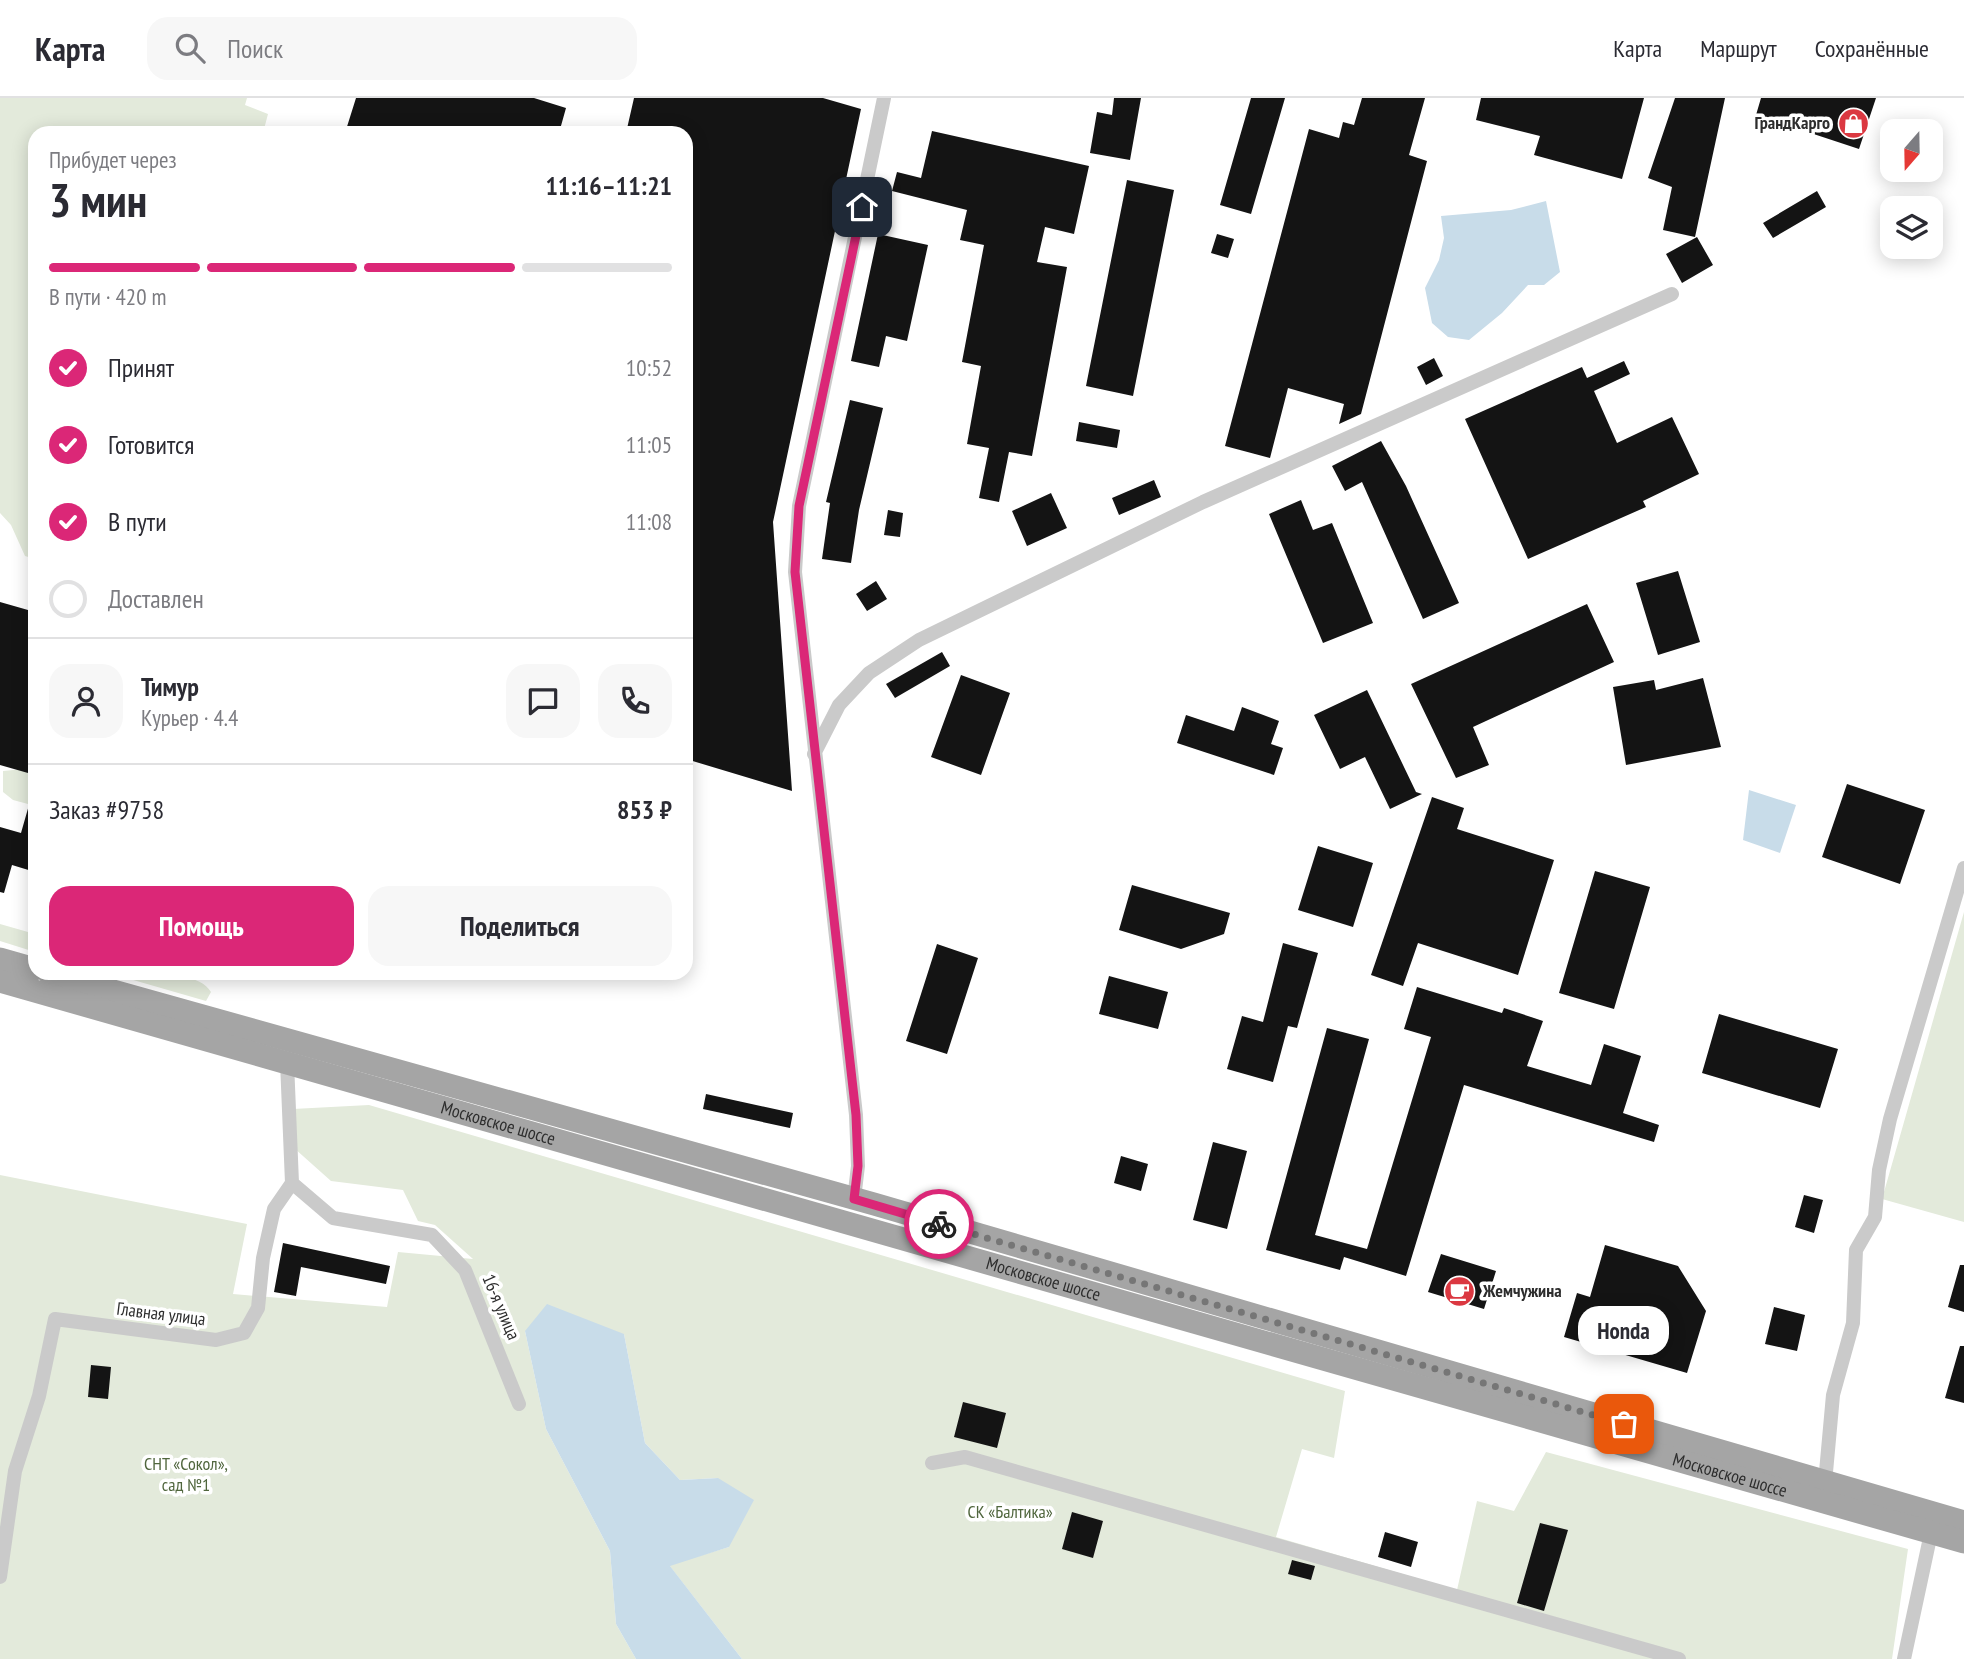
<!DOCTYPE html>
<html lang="ru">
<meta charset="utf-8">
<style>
:root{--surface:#fff;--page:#f7f7f7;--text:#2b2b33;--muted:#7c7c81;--line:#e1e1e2;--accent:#db2777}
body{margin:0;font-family:"PT Sans Narrow",sans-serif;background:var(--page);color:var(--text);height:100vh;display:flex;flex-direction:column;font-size:26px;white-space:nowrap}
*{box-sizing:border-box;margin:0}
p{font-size:23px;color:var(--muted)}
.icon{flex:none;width:38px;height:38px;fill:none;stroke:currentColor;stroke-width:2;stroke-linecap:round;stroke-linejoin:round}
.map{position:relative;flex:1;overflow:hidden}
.drawer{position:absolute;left:28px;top:28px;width:665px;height:854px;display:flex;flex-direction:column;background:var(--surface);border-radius:21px;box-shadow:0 4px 18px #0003}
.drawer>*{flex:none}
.needle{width:46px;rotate:200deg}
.controls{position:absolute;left:1880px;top:21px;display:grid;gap:14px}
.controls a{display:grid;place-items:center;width:63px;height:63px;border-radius:14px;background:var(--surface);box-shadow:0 4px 18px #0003;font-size:35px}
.pin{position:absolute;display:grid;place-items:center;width:60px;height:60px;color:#fff;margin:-30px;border-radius:14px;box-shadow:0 4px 10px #0006}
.courier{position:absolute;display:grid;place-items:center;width:70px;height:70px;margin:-35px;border:5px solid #db2777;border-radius:50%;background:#fff;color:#222;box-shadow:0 2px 9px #0007}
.bubble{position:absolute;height:49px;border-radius:21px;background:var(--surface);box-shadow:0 4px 18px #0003;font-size:23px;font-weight:700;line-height:49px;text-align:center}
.head em{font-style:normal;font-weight:700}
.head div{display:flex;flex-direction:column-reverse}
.head{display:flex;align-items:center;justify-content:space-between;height:119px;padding:0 21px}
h1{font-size:46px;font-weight:700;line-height:52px}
.bar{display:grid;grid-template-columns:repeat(4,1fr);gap:10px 7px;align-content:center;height:84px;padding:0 21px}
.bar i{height:9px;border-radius:5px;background:var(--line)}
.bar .on{background:var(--accent)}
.bar p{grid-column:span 4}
.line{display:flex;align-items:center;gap:18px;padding:0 21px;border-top:2px solid var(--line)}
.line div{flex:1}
.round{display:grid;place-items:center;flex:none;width:74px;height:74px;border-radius:21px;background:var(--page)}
ol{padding:0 21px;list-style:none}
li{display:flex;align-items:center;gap:21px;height:77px}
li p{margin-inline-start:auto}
li .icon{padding:7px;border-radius:50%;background:var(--accent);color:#fff;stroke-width:4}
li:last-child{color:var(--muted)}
li i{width:38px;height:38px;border:4px solid var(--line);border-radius:50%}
.primary-button{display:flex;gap:14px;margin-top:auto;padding:14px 21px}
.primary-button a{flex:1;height:80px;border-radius:21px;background:var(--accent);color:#fff;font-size:28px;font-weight:700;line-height:80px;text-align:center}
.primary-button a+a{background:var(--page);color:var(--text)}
header{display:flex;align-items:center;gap:42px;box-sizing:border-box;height:98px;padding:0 35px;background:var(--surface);border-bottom:2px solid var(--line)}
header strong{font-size:33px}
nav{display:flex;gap:38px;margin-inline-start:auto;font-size:24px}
.search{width:490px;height:63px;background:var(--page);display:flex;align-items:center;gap:18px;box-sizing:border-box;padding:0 24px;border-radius:21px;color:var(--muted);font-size:26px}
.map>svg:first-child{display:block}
</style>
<header>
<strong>Карта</strong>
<div class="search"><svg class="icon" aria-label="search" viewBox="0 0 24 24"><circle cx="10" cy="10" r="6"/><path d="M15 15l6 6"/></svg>Поиск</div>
<nav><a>Карта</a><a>Маршрут</a><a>Сохранённые</a></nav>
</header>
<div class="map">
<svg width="1964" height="1561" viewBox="0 0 1964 1561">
<rect width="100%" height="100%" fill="#fff"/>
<path fill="#e3eadb" d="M0 0H247L245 7 268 16 263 35H35V461L25 458 11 427 0 415Z
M23 671 35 681 28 706 13 702 3 694V673Z
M1964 814V1124L1882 1101Z
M0 826 35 836V854L0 843Z
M109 875C134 875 197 870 211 894L206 903Z
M369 1007 1345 1293 1334 1360 1302 1351 1276 1439 1457 1492 1477 1403 1514 1413 1546 1354 1908 1451 1892 1561H742L669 1467 729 1449 718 1380 680 1382 645 1345 624 1236 525 1233 546 1331 610 1453 616 1526 636 1561H0V1077L247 1126 233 1196 387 1209 398 1154 473 1161 435 1127 418 1123 403 1092 331 1083 294 1050 293 1011Z"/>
<path fill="#c8dce9" d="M1546 103 1560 174 1544 187H1528L1502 215 1469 242 1448 239 1432 225 1425 190 1439 162 1444 140 1441 118 1511 112Z
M1749 692 1796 707 1780 755 1743 742Z
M547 1206 624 1236 645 1345 680 1382 718 1380 754 1402 729 1449 670 1468 742 1561H636L616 1526 610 1453 546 1331 525 1233Z"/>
<path fill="#141414" d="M356 0H534L566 10 559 35H345Z
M634 0H823L861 11 773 424 792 693 686 661V35H626Z
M1114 0H1141L1130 62 1090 55 1097 14 1112 17Z
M1251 0H1285L1251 116 1220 107Z
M1362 0H1425L1409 57 1427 63 1361 316 1339 326 1344 306 1288 290 1270 360 1225 348 1309 31 1339 40 1343 24 1354 27Z
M1481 0H1644L1622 81 1534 57 1540 38 1476 22Z
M1675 0H1725L1695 139 1663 132 1672 89 1648 80Z
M1761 0H1876L1859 51 1756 17Z
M932 33 1089 68 1074 136 1045 129 1037 164 1067 169 1032 358 1009 354 999 404 979 400 989 350 967 346 981 268 962 264 984 147 960 142 967 112 892 93 897 74 921 80Z
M1127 82 1174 92 1133 298 1086 288Z
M1817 93 1826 109 1773 140 1763 125Z
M878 136 928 147 907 243 886 238 879 269 851 263Z
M1217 136 1234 141 1228 160 1211 155Z
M1697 139 1713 167 1682 185 1666 156Z
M1434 260 1443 278 1426 287 1417 269Z
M1624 263 1630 276 1594 293 1617 345 1672 319 1699 376 1643 403 1646 409 1528 461 1465 321 1582 269 1587 280Z
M850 302 883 310 859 412 851 465 822 461 830 405 826 404Z
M1079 324 1120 332 1117 350 1076 343Z
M1381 343 1406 388 1459 505 1423 521 1362 384 1345 393 1332 368Z
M1154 382 1161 399 1119 417 1112 400Z
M1051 395 1067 430 1027 448 1012 413Z
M1301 402 1313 432 1332 425 1373 525 1323 545 1269 416Z
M888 412 903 415 900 439 884 437Z
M1678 473 1700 544 1658 557 1636 485Z
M876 483 887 501 867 513 856 496Z
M0 504 35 514V677L0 667Z
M1587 506 1614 564 1473 629 1489 667 1456 680 1411 586Z
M942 554 950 568 895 600 886 586Z
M961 577 1010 595 981 677 931 659Z
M1703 580 1721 649 1626 667 1613 589 1654 582 1656 592Z
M1367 592 1416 694 1422 696 1390 711 1365 659 1340 671 1314 617Z
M1242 609 1279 623 1271 646 1283 650 1274 677 1177 645 1186 617 1234 633Z
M1847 686 1925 712 1900 786 1822 759Z
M1432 699 1464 710 1457 731 1554 762 1518 877 1418 845 1403 888 1371 877Z
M31 700 35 701V774L12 767 4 795 0 794V729L21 735Z
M1318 748 1373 765 1353 829 1298 812Z
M1595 773 1650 789 1614 911 1559 895Z
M1132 787 1230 815 1224 836 1181 851 1119 832Z
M1283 845 1318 855 1297 930 1288 928 1273 984 1227 971 1242 918 1263 924Z
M937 846 978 860 947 956 906 943Z
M1109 878 1168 894 1158 931 1099 916Z
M1417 889 1502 915 1504 910 1543 923 1527 968 1591 987 1604 946 1641 958 1623 1015 1659 1027 1654 1044 1464 987 1406 1178 1344 1159 1340 1172 1266 1152 1327 930 1369 941 1315 1137 1367 1151 1431 939 1404 931Z
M1719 916 1838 951 1820 1010 1702 975Z
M706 996 793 1015 790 1030 703 1011Z
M1213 1044 1247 1053 1227 1131 1193 1122Z
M1121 1058 1148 1066 1141 1093 1114 1085Z
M1804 1097 1823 1102 1814 1135 1795 1129Z
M283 1145 390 1168 386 1186 301 1169 296 1198 274 1194Z
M1605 1147 1678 1168 1706 1213 1687 1275 1564 1239 1577 1195 1590 1199Z
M1441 1156 1496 1173 1484 1211 1428 1194Z
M1960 1167H1964V1214L1948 1209Z
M1774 1209 1805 1217 1797 1253 1765 1246Z
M1960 1248H1964V1305L1945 1300Z
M91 1267 111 1269 108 1301 88 1299Z
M963 1304 1006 1315 997 1350 954 1339Z
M1072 1414 1103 1423 1093 1460 1062 1451Z
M1540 1425 1568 1432 1544 1513 1517 1505Z
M1385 1434 1418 1444 1411 1469 1378 1459Z
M1292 1462 1315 1468 1311 1482 1288 1476Z"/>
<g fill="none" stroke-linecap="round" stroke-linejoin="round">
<path stroke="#cacaca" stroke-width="14" d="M814 656 839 607 869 575 919 542 1203 404 1672 196
M292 1085 333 1120 432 1137 465 1172 519 1306
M854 1101 858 1068 856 1017 795 474 799 408 884 0
M932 1365 965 1359 1679 1561
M1825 1385 1833 1297 1853 1225 1856 1152 1875 1119 1879 1072 1890 1021 1964 770
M0 1479 15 1373 39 1298 55 1221 216 1242 244 1235 258 1210 263 1160 274 1111 292 1085 287 964
M1904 1561 1931 1435"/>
<g stroke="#a5a5a5" stroke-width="23">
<path d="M0 861 35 871"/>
<path d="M49 875 874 1106 1964 1424"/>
<path id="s1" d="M0 883 1964 1444"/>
</g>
</g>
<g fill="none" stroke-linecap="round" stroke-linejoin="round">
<path stroke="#767676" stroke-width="7" stroke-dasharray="0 12.6" d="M939 1126 1624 1326"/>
<path stroke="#db2777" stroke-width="9" d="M862 109 799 408 795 474 856 1017 858 1068 854 1101 939 1126"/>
</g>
<defs>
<symbol id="shop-disc" viewBox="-11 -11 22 22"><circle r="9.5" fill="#db3841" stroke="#fff"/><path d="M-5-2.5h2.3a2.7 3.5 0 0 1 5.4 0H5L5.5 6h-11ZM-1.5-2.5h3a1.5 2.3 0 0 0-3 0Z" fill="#fff"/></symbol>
<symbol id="cafe-disc" viewBox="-11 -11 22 22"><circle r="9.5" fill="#db3841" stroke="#fff"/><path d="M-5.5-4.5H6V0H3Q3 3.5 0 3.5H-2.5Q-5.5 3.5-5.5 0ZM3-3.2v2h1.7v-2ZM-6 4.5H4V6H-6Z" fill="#fff"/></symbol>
</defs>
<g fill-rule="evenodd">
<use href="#shop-disc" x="1836" y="8" width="35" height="35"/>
<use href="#cafe-disc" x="1442" y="1176" width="35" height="35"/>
</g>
<g text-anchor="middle" stroke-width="7" stroke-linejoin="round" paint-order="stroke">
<g font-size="18" font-weight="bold" fill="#2d2d2d" stroke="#fff" text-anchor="end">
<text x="1830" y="31">ГрандКарго</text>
<text x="1483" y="1199" text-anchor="start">Жемчужина</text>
</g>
<g font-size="18" fill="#2d2d2d" stroke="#fff">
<text dy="6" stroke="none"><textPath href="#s1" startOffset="518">Московское шоссе</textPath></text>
<text dy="6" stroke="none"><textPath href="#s1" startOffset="1085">Московское шоссе</textPath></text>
<text transform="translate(501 1209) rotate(67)" y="6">16-я улица</text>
<text transform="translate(161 1216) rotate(7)" y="6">Главная улица</text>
<text dy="6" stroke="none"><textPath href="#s1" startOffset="1799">Московское шоссе</textPath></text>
</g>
<g font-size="18" fill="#50663d" stroke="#fff">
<text x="186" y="1372">СНТ «Сокол»,<tspan x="186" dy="21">сад №1</tspan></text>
<text x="1010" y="1420">СК «Балтика»</text>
</g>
</g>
</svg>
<div class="controls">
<a><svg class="needle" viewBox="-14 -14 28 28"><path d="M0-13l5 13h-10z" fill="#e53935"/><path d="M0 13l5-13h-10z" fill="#7c7c81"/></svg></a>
<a><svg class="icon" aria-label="layers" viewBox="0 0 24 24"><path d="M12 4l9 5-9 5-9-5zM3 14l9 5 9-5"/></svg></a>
</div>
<div class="pin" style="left:1624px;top:1326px;background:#ea580c"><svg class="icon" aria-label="bag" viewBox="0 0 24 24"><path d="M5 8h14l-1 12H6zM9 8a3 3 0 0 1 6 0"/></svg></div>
<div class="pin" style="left:862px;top:109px;background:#1f2937"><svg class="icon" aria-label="home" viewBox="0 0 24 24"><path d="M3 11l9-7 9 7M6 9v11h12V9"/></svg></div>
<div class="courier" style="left:939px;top:1126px"><svg class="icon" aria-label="bike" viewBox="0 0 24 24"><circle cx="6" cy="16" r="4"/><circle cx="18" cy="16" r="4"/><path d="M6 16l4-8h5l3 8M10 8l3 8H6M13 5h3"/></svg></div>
<div class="bubble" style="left:1578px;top:1208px;width:91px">Honda</div>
<section class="drawer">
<div class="head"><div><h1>3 мин</h1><p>Прибудет через</p></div><em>11:16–11:21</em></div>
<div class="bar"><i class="on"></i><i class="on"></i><i class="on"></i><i></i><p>В пути · 420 m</p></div>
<ol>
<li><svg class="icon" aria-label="check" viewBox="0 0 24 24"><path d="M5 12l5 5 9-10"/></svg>Принят<p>10:52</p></li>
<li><svg class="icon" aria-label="check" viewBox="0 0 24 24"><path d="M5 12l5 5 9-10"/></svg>Готовится<p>11:05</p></li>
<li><svg class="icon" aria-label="check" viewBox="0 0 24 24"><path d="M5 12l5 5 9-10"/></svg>В пути<p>11:08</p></li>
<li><i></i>Доставлен</li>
</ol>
<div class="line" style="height:126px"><a class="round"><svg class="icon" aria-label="person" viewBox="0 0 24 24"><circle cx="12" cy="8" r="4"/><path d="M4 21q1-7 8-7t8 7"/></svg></a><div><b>Тимур</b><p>Курьер · 4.4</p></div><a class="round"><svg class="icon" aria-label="chat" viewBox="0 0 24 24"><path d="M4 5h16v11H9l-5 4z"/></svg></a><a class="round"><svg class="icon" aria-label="phone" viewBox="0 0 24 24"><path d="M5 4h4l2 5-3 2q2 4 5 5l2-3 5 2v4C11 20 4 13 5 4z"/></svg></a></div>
<div class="line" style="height:91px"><div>Заказ #9758</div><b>853 ₽</b></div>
<div class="primary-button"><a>Помощь</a><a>Поделиться</a></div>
</section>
</div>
